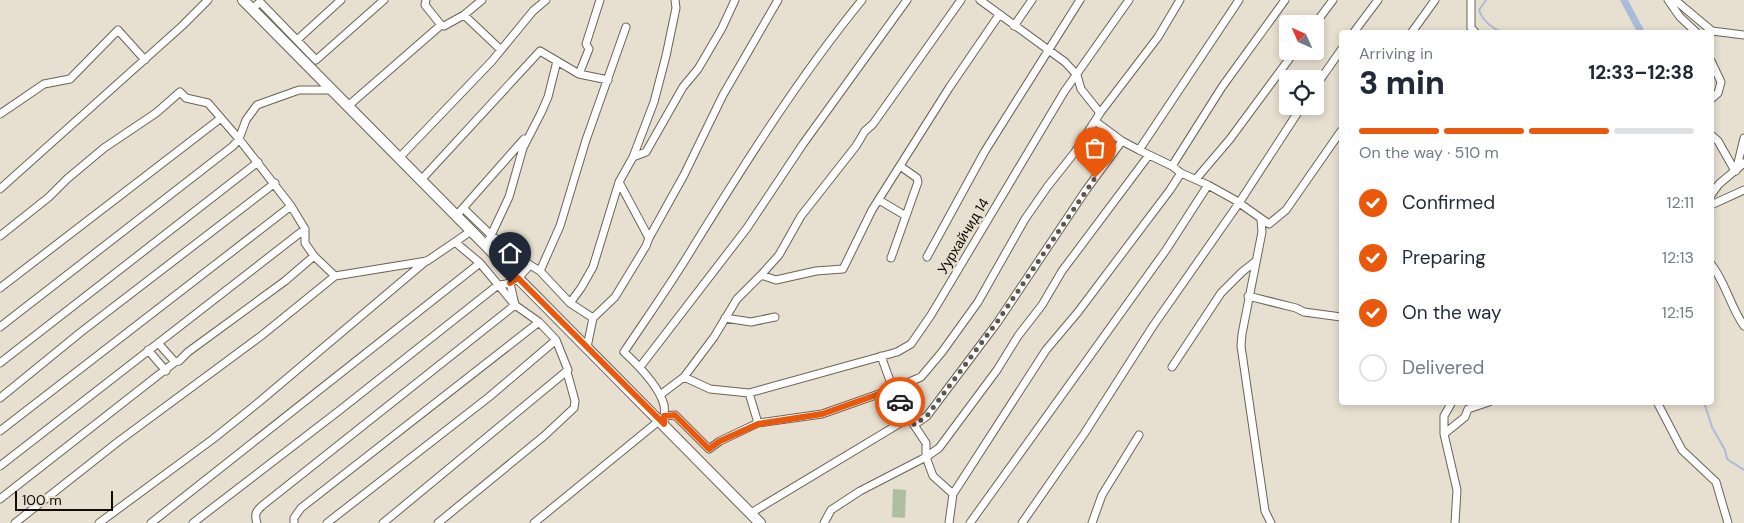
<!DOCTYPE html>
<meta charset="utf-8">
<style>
:root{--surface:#fff;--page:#f2f2f3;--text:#1f2937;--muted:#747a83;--line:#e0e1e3;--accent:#ea580c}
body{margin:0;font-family:"DM Sans",sans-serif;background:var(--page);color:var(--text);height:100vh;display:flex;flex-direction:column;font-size:19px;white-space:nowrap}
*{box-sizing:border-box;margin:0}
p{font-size:16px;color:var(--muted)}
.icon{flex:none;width:28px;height:28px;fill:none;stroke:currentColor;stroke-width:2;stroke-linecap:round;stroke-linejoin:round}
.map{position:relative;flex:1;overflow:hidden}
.sheet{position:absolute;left:1339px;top:30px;width:375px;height:375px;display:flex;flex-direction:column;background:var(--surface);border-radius:5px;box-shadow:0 2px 8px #0003}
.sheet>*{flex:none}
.needle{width:32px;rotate:315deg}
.fabs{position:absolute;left:1279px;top:15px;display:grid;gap:10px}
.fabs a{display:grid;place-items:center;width:45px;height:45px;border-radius:5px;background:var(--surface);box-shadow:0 2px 8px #0003;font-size:25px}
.scale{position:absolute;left:15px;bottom:12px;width:98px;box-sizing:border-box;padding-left:5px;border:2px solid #0f0c08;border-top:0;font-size:14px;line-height:18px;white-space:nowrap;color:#0f0c08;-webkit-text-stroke:4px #e7dfd0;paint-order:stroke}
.pin{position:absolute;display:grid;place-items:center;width:42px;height:42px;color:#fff;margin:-51px -21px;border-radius:50% 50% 50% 0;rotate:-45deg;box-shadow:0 0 5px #0007}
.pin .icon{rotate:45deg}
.courier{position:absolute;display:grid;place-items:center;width:50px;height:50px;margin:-25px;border:4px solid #ea580c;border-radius:50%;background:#fff;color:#222;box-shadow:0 1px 6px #0007}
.headline em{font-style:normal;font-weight:800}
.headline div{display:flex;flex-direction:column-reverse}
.headline{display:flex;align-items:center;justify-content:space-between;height:85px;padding:0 20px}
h1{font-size:32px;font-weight:800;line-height:38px}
.bar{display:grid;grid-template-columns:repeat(4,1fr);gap:8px 5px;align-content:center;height:60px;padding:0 20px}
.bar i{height:6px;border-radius:4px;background:var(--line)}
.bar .active{background:var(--accent)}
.bar p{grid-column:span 4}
ol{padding:0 20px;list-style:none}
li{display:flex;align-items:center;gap:15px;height:55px}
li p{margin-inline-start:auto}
li .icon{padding:5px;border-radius:50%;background:var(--accent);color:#fff;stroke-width:4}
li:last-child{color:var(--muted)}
li i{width:28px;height:28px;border:2px solid var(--line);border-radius:50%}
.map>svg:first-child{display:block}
</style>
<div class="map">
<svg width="1744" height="523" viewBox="0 0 1744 523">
<rect width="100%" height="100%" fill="#e7dfd0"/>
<path fill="#afbea0" d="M893 489 906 490 905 518 892 517Z"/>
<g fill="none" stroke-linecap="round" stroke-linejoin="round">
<path stroke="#aabcd9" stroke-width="2" d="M1486 0 1479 10C1482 20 1493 30 1504 32
M1704 402 1712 427 1725 450 1727 459 1744 470"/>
<path stroke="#aabcd9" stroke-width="7" d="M1624 0 1641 32"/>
<defs>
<path id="minor" d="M426 0 425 5 441 25 444 26 464 15 482 0
M980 0 1065 62 1077 75 1081 89 1100 113
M1239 0 1139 150 1172 166 1181 173 1208 185 1235 200 1269 224 1286 210 1341 131
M1471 0V28L1475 32
M1668 0 1680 17 1696 32
M1675 0 1712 31 1744 35
M252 9 260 2 316 60 384 0
M464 15 501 50
M1315 24 1333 0
M1014 26 1032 0
M1354 32 1378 0
M1412 32 1435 0
M297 40 341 0
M1711 61 1721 82 1718 93 1711 99
M579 74 589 49 586 44 600 0
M1315 87 1341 50
M348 106 441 25
M0 114 44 84 70 79 118 30 145 60
M1095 121 1122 141 1139 150
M1711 135 1718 141 1735 171
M633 157 654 102 666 56 676 8 675 0
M399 158 492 61 533 11 546 0
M1172 166 1222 87 1285 0
M1736 171 1744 138
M1196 179 1230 139 1295 51
M421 180 540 51 579 74 608 80
M0 189 182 26 208 0
M1711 195 1719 184 1744 163
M879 200 906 216
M1711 205 1744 190
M463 208 491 235 530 265
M456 216 524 139
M1261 219 1262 232 1242 334 1241 346 1265 511 1271 523
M0 236 49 197 67 179 104 148 156 113 180 92 186 98 208 103 239 139 291 206 305 229V243L314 256 335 276 427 261 455 242 480 263 515 305 539 322 556 340 568 370 383 523
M649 238 619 182 633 157 646 152 683 87 698 69 722 28 735 0
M455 242 471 231
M486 246 509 197 523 148 541 113 548 97 557 61
M927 257 985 151 1080 0
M891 258 918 182 917 178 900 166
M1711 264C1726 283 1730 306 1744 326
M540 271 560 226 586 140 626 27
M761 275 779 255 801 216 856 146 865 131 873 124 961 0
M0 288 221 118
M1248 296 1296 308 1304 312 1341 317
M570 303 581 288 593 267 619 182
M725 318 751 322 775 317
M0 327 233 146 239 139 246 120 257 105 299 90H332
M158 343 175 362
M587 347 593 318 615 297 646 246 649 238 684 175 723 95 778 0
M148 350 166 371
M881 356 893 389 921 377 942 352 978 302 1025 219 1048 186 1075 152 1100 113 1158 37 1180 0
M0 363 258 162
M640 367 747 228 803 144 907 0
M1172 367 1221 293 1242 272 1256 261
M684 377 714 337 737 299 761 275 776 280 816 271 843 269 872 210 949 88 999 15
M749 393 897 352 911 344 931 315 1064 92 1129 0
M660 395 684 377 710 389 749 393 758 423 822 414 893 389 901 404 912 416 914 425 926 443V457L933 476 953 494 949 523
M0 398 81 332 275 183
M1657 402 1682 450 1716 482 1728 523
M664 416 675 415 709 449 720 441 758 423
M664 424C664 418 665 411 664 405 659 386 638 365 624 352 648 316 673 281 695 244 747 160 800 76 862 0
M914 425 927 416 997 323 1086 190 1122 141
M0 431 291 206
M1444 434V416L1452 402
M0 466 305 229
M953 494 1046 350 1078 312 1170 190 1181 173
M0 499 175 362 179 361 188 352 285 281 314 256
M751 513 912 416
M15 523 119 441 261 336 335 276
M99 523 213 439 259 402 426 261
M151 523 480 263
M193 523 340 410 498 285C516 284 519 277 530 265L540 271 570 303 593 318
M257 523C254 514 256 511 263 505L515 305 510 283
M294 523V518L301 508 539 322
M327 523 489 397 556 340
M438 523 544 436 574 408 575 401 567 372
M534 523 660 420
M824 523 831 510 860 491 926 457 939 448 997 370 1018 336 1042 305 1062 271 1149 155
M970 523 1166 250 1208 185
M1022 523 1084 434 1153 326 1239 203 1302 106
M1092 523 1102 495 1139 435
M1455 523 1457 490 1444 434 1465 417 1468 409 1489 402"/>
<path id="secondary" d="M243 0 760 523"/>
</defs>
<use href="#minor" stroke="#6a6356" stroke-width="9"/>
<use href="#secondary" stroke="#6a6356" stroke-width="12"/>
<use href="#minor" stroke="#fff" stroke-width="7"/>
<use href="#secondary" stroke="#fff" stroke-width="10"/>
</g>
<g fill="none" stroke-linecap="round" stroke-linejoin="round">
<path stroke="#5b564e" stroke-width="5" stroke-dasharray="0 9" d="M900 402 912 416 914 425 927 416 997 322 1095 178"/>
<path stroke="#ea580c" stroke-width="6" d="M510 283 518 278 664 424V416L675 415 709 449 720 441 758 424 822 414 893 389 900 402"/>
</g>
<g text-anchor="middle" stroke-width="4.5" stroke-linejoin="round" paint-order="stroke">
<g font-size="14" fill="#0f0c08" stroke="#e7dfd0">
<text transform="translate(963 236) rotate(-59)" y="5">Уурхайчид 14</text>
</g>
</g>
</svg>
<div class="fabs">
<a><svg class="needle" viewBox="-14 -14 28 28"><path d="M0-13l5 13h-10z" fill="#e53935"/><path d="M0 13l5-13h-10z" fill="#747a83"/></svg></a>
<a><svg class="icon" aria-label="locate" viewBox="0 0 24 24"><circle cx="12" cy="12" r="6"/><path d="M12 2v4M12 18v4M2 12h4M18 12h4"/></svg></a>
</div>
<div class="scale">100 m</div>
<div class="pin" style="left:1095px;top:178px;background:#ea580c"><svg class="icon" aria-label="bag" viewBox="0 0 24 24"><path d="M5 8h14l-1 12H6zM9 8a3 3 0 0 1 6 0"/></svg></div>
<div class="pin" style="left:510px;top:283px;background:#1f2937"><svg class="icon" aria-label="home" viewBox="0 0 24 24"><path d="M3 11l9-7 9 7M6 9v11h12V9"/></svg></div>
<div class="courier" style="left:900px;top:402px"><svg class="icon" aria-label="car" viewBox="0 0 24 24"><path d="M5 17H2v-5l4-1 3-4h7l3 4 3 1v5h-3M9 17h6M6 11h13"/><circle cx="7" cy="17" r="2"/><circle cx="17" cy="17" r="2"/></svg></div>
<section class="sheet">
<div class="headline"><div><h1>3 min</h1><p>Arriving in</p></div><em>12:33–12:38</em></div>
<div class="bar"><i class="active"></i><i class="active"></i><i class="active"></i><i></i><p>On the way · 510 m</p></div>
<ol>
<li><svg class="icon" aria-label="check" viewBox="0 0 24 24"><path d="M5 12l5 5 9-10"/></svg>Confirmed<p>12:11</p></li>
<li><svg class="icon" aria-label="check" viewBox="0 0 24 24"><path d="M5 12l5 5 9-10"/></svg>Preparing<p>12:13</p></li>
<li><svg class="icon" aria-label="check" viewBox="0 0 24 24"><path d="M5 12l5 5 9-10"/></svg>On the way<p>12:15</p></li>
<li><i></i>Delivered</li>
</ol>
</section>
</div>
